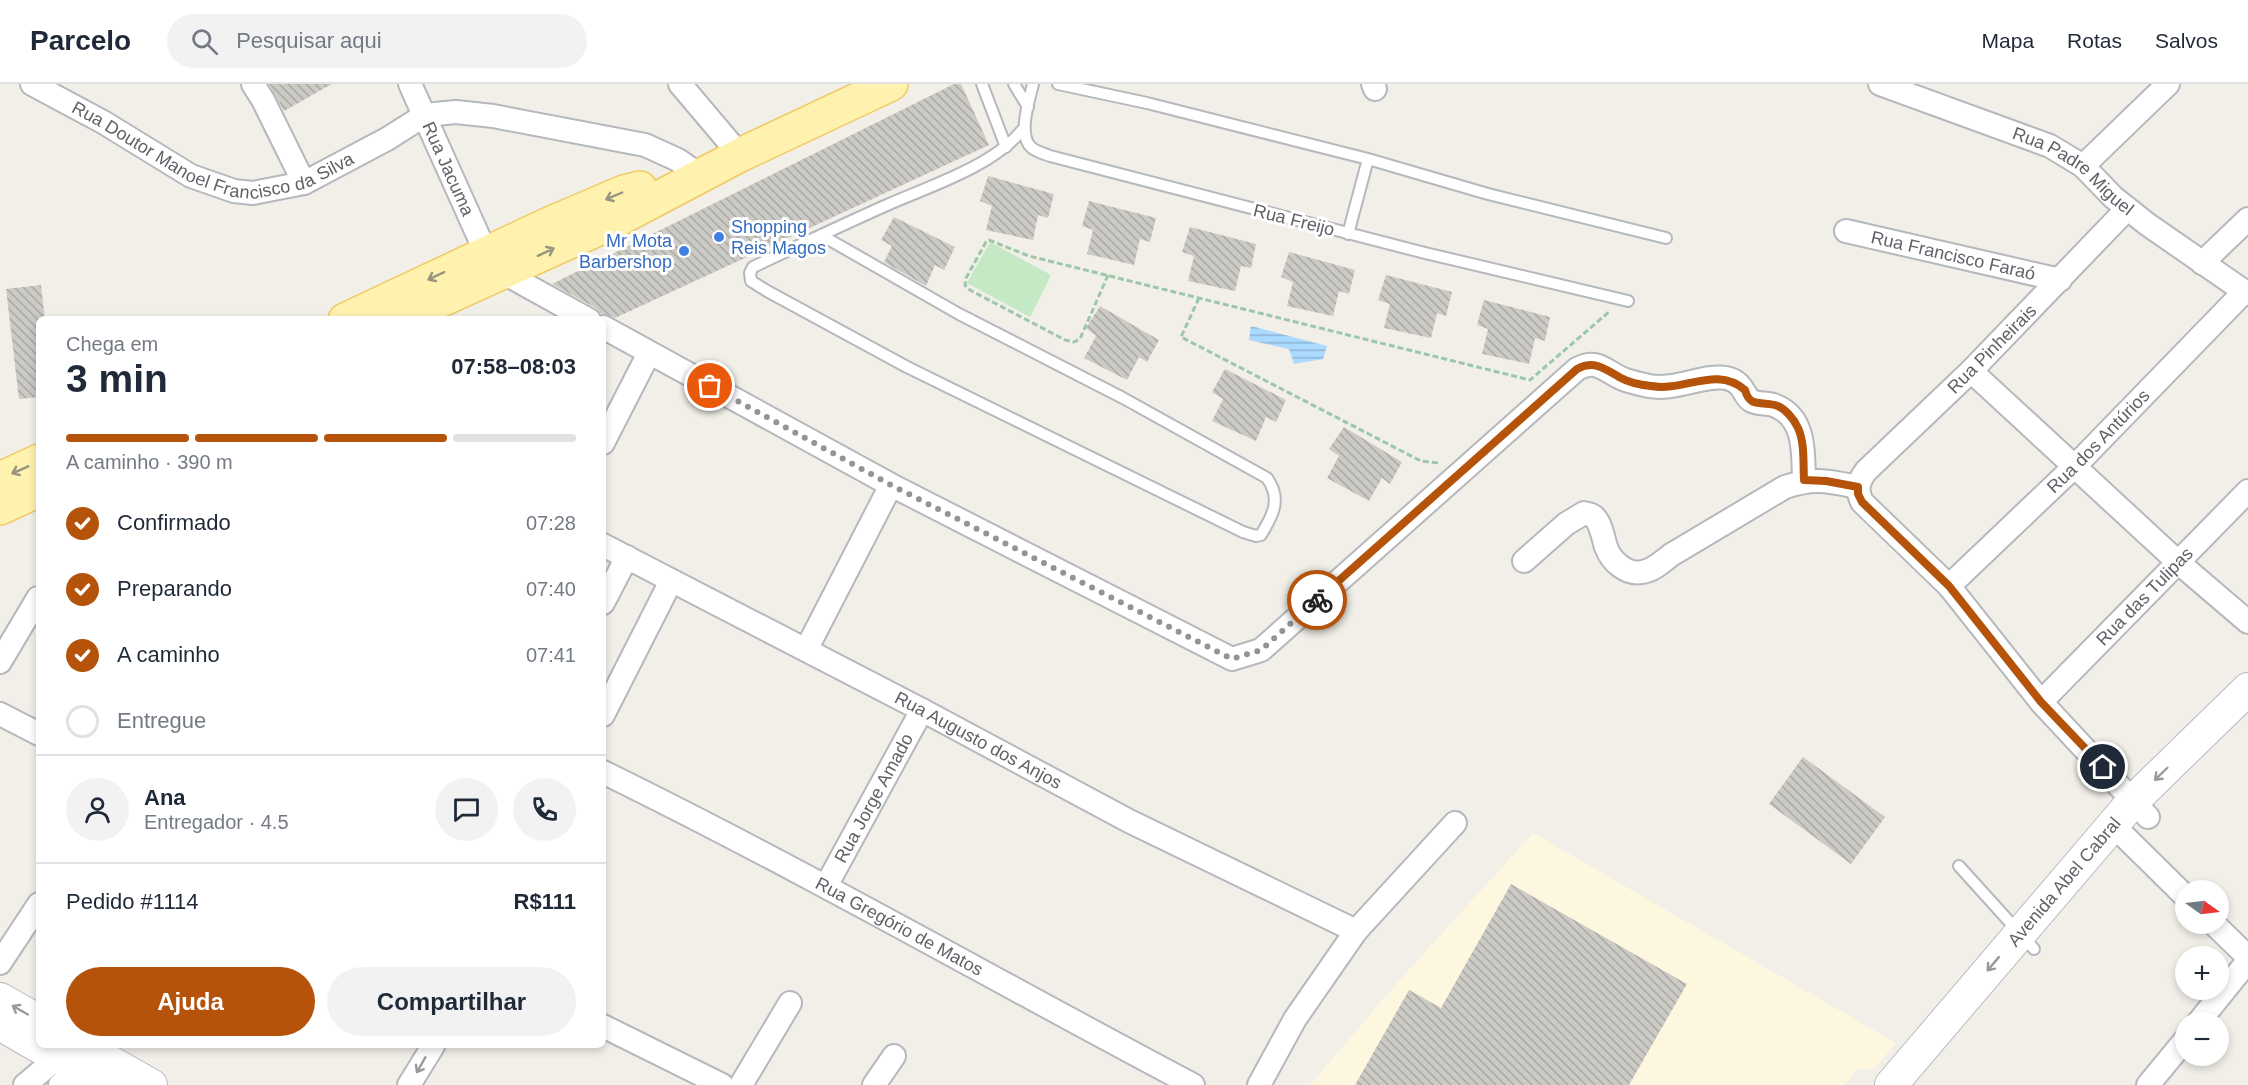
<!DOCTYPE html>
<html lang="pt">
<meta charset="utf-8">
<style>
:root{--surface:#fff;--page:#f2f2f3;--text:#1f2937;--muted:#747a83;--line:#e0e1e3;--accent:#b45309}
body{margin:0;font-family:Helvetica,sans-serif;background:var(--page);color:var(--text);height:100vh;display:flex;flex-direction:column;font-size:22px;white-space:nowrap}
*{box-sizing:border-box;margin:0}
p{font-size:20px;color:var(--muted)}
.icon{flex:none;width:33px;height:33px;fill:none;stroke:currentColor;stroke-width:2;stroke-linecap:round;stroke-linejoin:round}
.map{position:relative;flex:1;overflow:hidden}
.panel{position:absolute;left:36px;top:232px;width:570px;height:732px;display:flex;flex-direction:column;background:var(--surface);border-radius:9px;box-shadow:0 3px 9px #0003}
.panel>*{flex:none}
.needle{width:39px;rotate:104deg}
.tools{position:absolute;left:2175px;top:796px;display:grid;gap:12px}
.tools a{display:grid;place-items:center;width:54px;height:54px;border-radius:50%;background:var(--surface);box-shadow:0 3px 9px #0003;font-size:30px}
.pin{position:absolute;display:grid;place-items:center;width:51px;height:51px;color:#fff;margin:-26px;border:3px solid #fff;border-radius:50%;box-shadow:0 2px 6px #0007}
.courier{position:absolute;display:grid;place-items:center;width:60px;height:60px;margin:-30px;border:4px solid #b45309;border-radius:50%;background:#fff;color:#222;box-shadow:0 2px 8px #0007}
.headline em{font-style:normal;font-weight:600}
.headline div{display:flex;flex-direction:column-reverse}
.headline{display:flex;align-items:center;justify-content:space-between;height:102px;padding:0 30px}
h1{font-size:39px;font-weight:600;line-height:45px}
.bar{display:grid;grid-template-columns:repeat(4,1fr);gap:9px 6px;align-content:center;height:72px;padding:0 30px}
.bar i{height:8px;border-radius:4px;background:var(--line)}
.bar .selected{background:var(--accent)}
.bar p{grid-column:span 4}
.line{display:flex;align-items:center;gap:15px;padding:0 30px;border-top:2px solid var(--line)}
.line div{flex:1}
.round{display:grid;place-items:center;flex:none;width:63px;height:63px;border-radius:32px;background:var(--page)}
ol{padding:0 30px;list-style:none}
li{display:flex;align-items:center;gap:18px;height:66px}
li p{margin-inline-start:auto}
li .icon{padding:6px;border-radius:50%;background:var(--accent);color:#fff;stroke-width:4}
li:last-child{color:var(--muted)}
li i{width:33px;height:33px;border:3px solid var(--line);border-radius:50%}
.cta{display:flex;gap:12px;margin-top:auto;padding:12px 30px}
.cta a{flex:1;height:69px;border-radius:36px;background:var(--accent);color:#fff;font-size:24px;font-weight:600;line-height:69px;text-align:center}
.cta a+a{background:var(--page);color:var(--text)}
header{display:flex;align-items:center;gap:36px;box-sizing:border-box;height:84px;padding:0 30px;background:var(--surface);border-bottom:2px solid var(--line)}
header strong{font-size:28px}
nav{display:flex;gap:33px;margin-inline-start:auto;font-size:21px}
.search{width:420px;height:54px;background:var(--page);display:flex;align-items:center;gap:15px;box-sizing:border-box;padding:0 21px;border-radius:33px;color:var(--muted);font-size:22px}
.map>svg:first-child{display:block}
</style>
<header>
<strong>Parcelo</strong>
<div class="search"><svg class="icon" aria-label="search" viewBox="0 0 24 24"><circle cx="10" cy="10" r="6"/><path d="M15 15l6 6"/></svg>Pesquisar aqui</div>
<nav><a>Mapa</a><a>Rotas</a><a>Salvos</a></nav>
</header>
<div class="map">
<svg width="2248" height="1001" viewBox="0 0 2248 1001">
<defs>
<pattern id="water-rules" width="6" height="5" patternUnits="userSpaceOnUse" patternTransform="scale(1.5)"><rect width="6" height="5" fill="#aadaff"/><path d="M0 2.5h6" fill="none" stroke="#8eb4d2"/></pattern>
<pattern id="building-back-hatch" width="6" height="6" patternUnits="userSpaceOnUse" patternTransform="scale(1.5)"><rect width="6" height="6" fill="#cccac5"/><path d="M-1 5l2 2M0 0l6 6M5-1l2 2" fill="none" stroke="#a9a8a4"/></pattern>
</defs>
<rect width="100%" height="100%" fill="#f1efe8"/>
<path fill="#fef7e0" d="M1533 749 1896 959 1875 984 1856 986 1844 1001H1310L1397 899Z"/>
<path fill="#c5e8c5" d="M990 158 1051 191 1030 233 967 199Z"/>
<path fill="url(#water-rules)" d="M1251 242 1327 262 1323 275 1294 280 1289 265 1249 256Z"/>
<path fill="url(#building-back-hatch)" d="M269 0H332L284 27Z
M954 0H961L989 61 615 234 600 229 596 224 552 200Z
M988 92 1054 110 1048 134 1038 131 1033 156 986 146 992 122 980 117Z
M1089 117 1156 134 1150 158 1140 155 1134 181 1087 170 1093 146 1082 142Z
M894 133 955 163 944 186 935 181 926 202 884 178 892 162 881 156Z
M1190 143 1256 160 1251 184 1241 182 1235 207 1188 197 1194 172 1182 168Z
M1289 168 1355 186 1349 210 1339 207 1333 232 1287 222 1293 198 1281 193Z
M1386 191 1452 208 1446 232 1437 229 1431 254 1384 244 1390 220 1378 216Z
M41 201 45 236H39V313L19 315 6 205Z
M1484 216 1550 233 1545 257 1535 254 1529 280 1482 270 1488 245 1477 241Z
M1100 222 1159 256 1147 278 1139 273 1127 296 1084 274 1096 252 1086 244Z
M1225 285 1286 316 1276 338 1266 333 1256 357 1212 337 1223 315 1212 308Z
M1344 343 1402 378 1390 400 1382 394 1369 417 1327 394 1339 372 1329 365Z
M1803 673 1885 733 1851 780 1769 720Z
M1511 800 1687 900 1629 1001H1355L1409 906 1441 924Z"/>
<g fill="none" stroke-linecap="round" stroke-linejoin="round">
<defs>
<path id="lane" d="M982 0 1006 63
M1014 0 1028 23
M1033 0C1029 17 1017 52 1032 64 1037 68 1045 70 1050 72L1425 169 1628 217
M1058 0 1147 19 1368 75 1488 110 1666 154
M1348 150 1368 75
M821 151 959 230 1123 314 1267 394C1282 415 1273 431 1261 451L1256 452 1243 448 907 283 767 207 751 197 750 189 753 183C798 162 842 141 887 121 930 102 994 82 1023 45
M1959 782 2034 865"/>
<g id="street">
<path id="s1" d="M32 0 103 38 191 92 234 107 253 109 304 99 387 55 425 31 456 28 493 32 645 61 678 76 688 83 697 93"/>
<path d="M253 0 263 16 304 99"/>
<path id="s2" d="M410 0 486 169"/>
<path d="M680 0 740 71"/>
<path d="M1373 0 1375 5"/>
<path id="s3" d="M1880 0 2050 62 2083 82 2113 113 2147 140 2248 210"/>
<path d="M2083 82 2168 0"/>
<path d="M2127 125 1971 287 1866 387C1858 398 1856 405 1862 418L1949 502 2041 618 2148 733"/>
<path id="s4" d="M1846 147 2060 196"/>
<path d="M2202 179 2248 135"/>
<path d="M502 188 589 236"/>
<path d="M603 243 891 401 1232 575 1261 566 1577 285C1598 274 1604 287 1623 295 1631 298 1640 300 1649 302 1676 307 1704 290 1726 294 1745 298 1743 313 1752 317 1760 321 1770 318 1778 323 1806 336 1803 371 1804 396"/>
<path d="M1971 287 2179 479 2248 538"/>
<path d="M603 359 649 269"/>
<path id="s5" d="M603 461 922 626 1129 737 1356 847"/>
<path d="M1524 477 1566 440 1584 429C1587 430 1590 430 1593 432 1601 438 1603 454 1606 463 1611 477 1626 491 1642 488 1653 487 1663 477 1671 471L1785 403C1815 393 1828 397 1858 403"/>
<path id="s6" d="M1949 502 2075 382 2244 208"/>
<path d="M603 519 627 473"/>
<path d="M806 566 891 401"/>
<path d="M0 578 38 514"/>
<path id="s7" d="M2041 618 2248 407"/>
<path d="M0 630 39 650"/>
<path d="M603 631 671 497"/>
<path id="s8" d="M603 688C803 786 996 897 1193 1001"/>
<path d="M2112 740 2186 813"/>
<path id="s9" d="M826 802 922 626"/>
<path d="M2214 840 2248 873"/>
<path d="M0 879 39 820"/>
<path d="M2198 939 2248 877"/>
<path d="M603 942 722 1001"/>
<path d="M25 1001 69 964"/>
<path d="M60 1001 89 976"/>
<path d="M409 1001 433 962"/>
<path d="M741 1001 790 919"/>
<path d="M874 1001 894 972"/>
<path d="M1259 1001 1295 935 1356 847 1455 739"/>
<path d="M2148 1001 2186 955"/>
</g>
<g id="secondary">
<path d="M0 915 39 937"/>
<path d="M0 940 105 1001"/>
<path d="M82 962 151 1001"/>
<path id="s10" d="M1891 1001 2134 716 2248 605"/>
</g>
<path id="primary" d="M345 236 549 140 624 108 640 104
M397 236 611 139 740 71 891 0
M0 395 39 377
M0 424 39 406"/>
</defs>
<use href="#lane" stroke="#b5b8bc" stroke-width="14"/>
<use href="#street" stroke="#b5b8bc" stroke-width="26"/>
<use href="#secondary" stroke="#b6babf" stroke-width="34"/>
<use href="#primary" stroke="#f2c960" stroke-width="36"/>
<path stroke="#9cc7a9" stroke-width="3" stroke-dasharray="6 3" stroke-linecap="butt" d="M1108 191 1080 255 1074 258 1065 256 968 205 965 201 966 194 986 158 989 156 1029 172 1530 296 1610 227
M1199 214 1181 253 1421 377 1439 379"/>
<use href="#lane" stroke="#fff" stroke-width="10"/>
<use href="#street" stroke="#fff" stroke-width="22"/>
<use href="#secondary" stroke="#fff" stroke-width="32"/>
<use href="#primary" stroke="#fff2af" stroke-width="33"/>
</g>
<defs><path id="oneway-shaft" d="M-6 0H5M1.5-3L5.5 0L1.5 3" fill="none" stroke-width="1.6" stroke-linecap="round" stroke-linejoin="round" transform="scale(1.5)"/></defs>
<g stroke="#979581">
<use href="#oneway-shaft" transform="translate(614 112) rotate(157)"/>
<use href="#oneway-shaft" transform="translate(546 168) rotate(-25)"/>
<use href="#oneway-shaft" transform="translate(436 192) rotate(155)"/>
<use href="#oneway-shaft" transform="translate(20 386) rotate(156)"/>
</g>
<g stroke="#979a9d">
<use href="#oneway-shaft" transform="translate(2161 690) rotate(136)"/>
<use href="#oneway-shaft" transform="translate(1993 880) rotate(130)"/>
<use href="#oneway-shaft" transform="translate(20 926) rotate(-150)"/>
<use href="#oneway-shaft" transform="translate(421 981) rotate(120)"/>
</g>
<g fill="none" stroke-linecap="round" stroke-linejoin="round">
<path stroke="#929495" stroke-width="6" stroke-dasharray="0 10.8" d="M710 302 891 401 1232 575 1261 566 1317 516"/>
<path stroke="#b45309" stroke-width="8" d="M1317 516 1577 285C1594 276 1604 284 1619 293 1628 298 1640 301 1651 302 1685 308 1716 281 1745 306 1750 324 1760 317 1775 321 1785 324 1794 335 1798 344 1805 359 1803 380 1804 396L1826 397 1858 403V410L1862 418 1949 502 2041 618 2103 683"/>
</g>
<g fill="#3f7fe0" stroke="#fff" stroke-width="2">
<circle cx="719" cy="153" r="6"/>
<circle cx="684" cy="167" r="6"/>
</g>
<g text-anchor="middle" stroke-width="6" stroke-linejoin="round" paint-order="stroke">
<g font-size="18" fill="#5f6368" stroke="#fff">
<text dy="6" stroke="none"><textPath href="#s1" startOffset="201">Rua Doutor Manoel Francisco da Silva</textPath></text>
<text dy="6" stroke="none"><textPath href="#s2" startOffset="93">Rua Jacuma</textPath></text>
<text dy="6" stroke="none"><textPath href="#s3" startOffset="214">Rua Padre Miguel</textPath></text>
<text transform="translate(1294 136) rotate(14)" y="6">Rua Freijo</text>
<text dy="6" stroke="none"><textPath href="#s4" startOffset="110">Rua Francisco Faraó</textPath></text>
<text transform="translate(1992 265) rotate(-45)" y="6">Rua Pinheirais</text>
<text dy="6" stroke="none"><textPath href="#s6" startOffset="208">Rua dos Antúrios</textPath></text>
<text dy="6" stroke="none"><textPath href="#s7" startOffset="148">Rua das Tulipas</textPath></text>
<text dy="6" stroke="none"><textPath href="#s5" startOffset="423">Rua Augusto dos Anjos</textPath></text>
<text dy="6" stroke="none"><textPath href="#s9" startOffset="100">Rua Jorge Amado</textPath></text>
<text dy="6" stroke="none"><textPath href="#s10" startOffset="267">Avenida Abel Cabral</textPath></text>
<text dy="6" stroke="none"><textPath href="#s8" startOffset="334">Rua Gregório de Matos</textPath></text>
</g>
<g font-size="18" fill="#366cbe" stroke="#fff" text-anchor="start">
<text x="731" y="149">Shopping<tspan x="731" dy="21">Reis Magos</tspan></text>
<text x="672" y="163" text-anchor="end">Mr Mota<tspan x="672" dy="21">Barbershop</tspan></text>
</g>
</g>
</svg>
<div class="tools">
<a><svg class="needle" viewBox="-14 -14 28 28"><path d="M0-13l5 13h-10z" fill="#e53935"/><path d="M0 13l5-13h-10z" fill="#747a83"/></svg></a>
<a>+</a>
<a>−</a>
</div>
<div class="pin" style="left:710px;top:302px;background:#ea580c"><svg class="icon" aria-label="bag" viewBox="0 0 24 24"><path d="M5 8h14l-1 12H6zM9 8a3 3 0 0 1 6 0"/></svg></div>
<div class="pin" style="left:2103px;top:683px;background:#1f2937"><svg class="icon" aria-label="home" viewBox="0 0 24 24"><path d="M3 11l9-7 9 7M6 9v11h12V9"/></svg></div>
<div class="courier" style="left:1317px;top:516px"><svg class="icon" aria-label="bike" viewBox="0 0 24 24"><circle cx="6" cy="16" r="4"/><circle cx="18" cy="16" r="4"/><path d="M6 16l4-8h5l3 8M10 8l3 8H6M13 5h3"/></svg></div>
<section class="panel">
<div class="headline"><div><h1>3 min</h1><p>Chega em</p></div><em>07:58–08:03</em></div>
<div class="bar"><i class="selected"></i><i class="selected"></i><i class="selected"></i><i></i><p>A caminho · 390 m</p></div>
<ol>
<li><svg class="icon" aria-label="check" viewBox="0 0 24 24"><path d="M5 12l5 5 9-10"/></svg>Confirmado<p>07:28</p></li>
<li><svg class="icon" aria-label="check" viewBox="0 0 24 24"><path d="M5 12l5 5 9-10"/></svg>Preparando<p>07:40</p></li>
<li><svg class="icon" aria-label="check" viewBox="0 0 24 24"><path d="M5 12l5 5 9-10"/></svg>A caminho<p>07:41</p></li>
<li><i></i>Entregue</li>
</ol>
<div class="line" style="height:108px"><a class="round"><svg class="icon" aria-label="person" viewBox="0 0 24 24"><circle cx="12" cy="8" r="4"/><path d="M4 21q1-7 8-7t8 7"/></svg></a><div><b>Ana</b><p>Entregador · 4.5</p></div><a class="round"><svg class="icon" aria-label="chat" viewBox="0 0 24 24"><path d="M4 5h16v11H9l-5 4z"/></svg></a><a class="round"><svg class="icon" aria-label="phone" viewBox="0 0 24 24"><path d="M5 4h4l2 5-3 2q2 4 5 5l2-3 5 2v4C11 20 4 13 5 4z"/></svg></a></div>
<div class="line" style="height:78px"><div>Pedido #1114</div><b>R$111</b></div>
<div class="cta"><a>Ajuda</a><a>Compartilhar</a></div>
</section>
</div>
